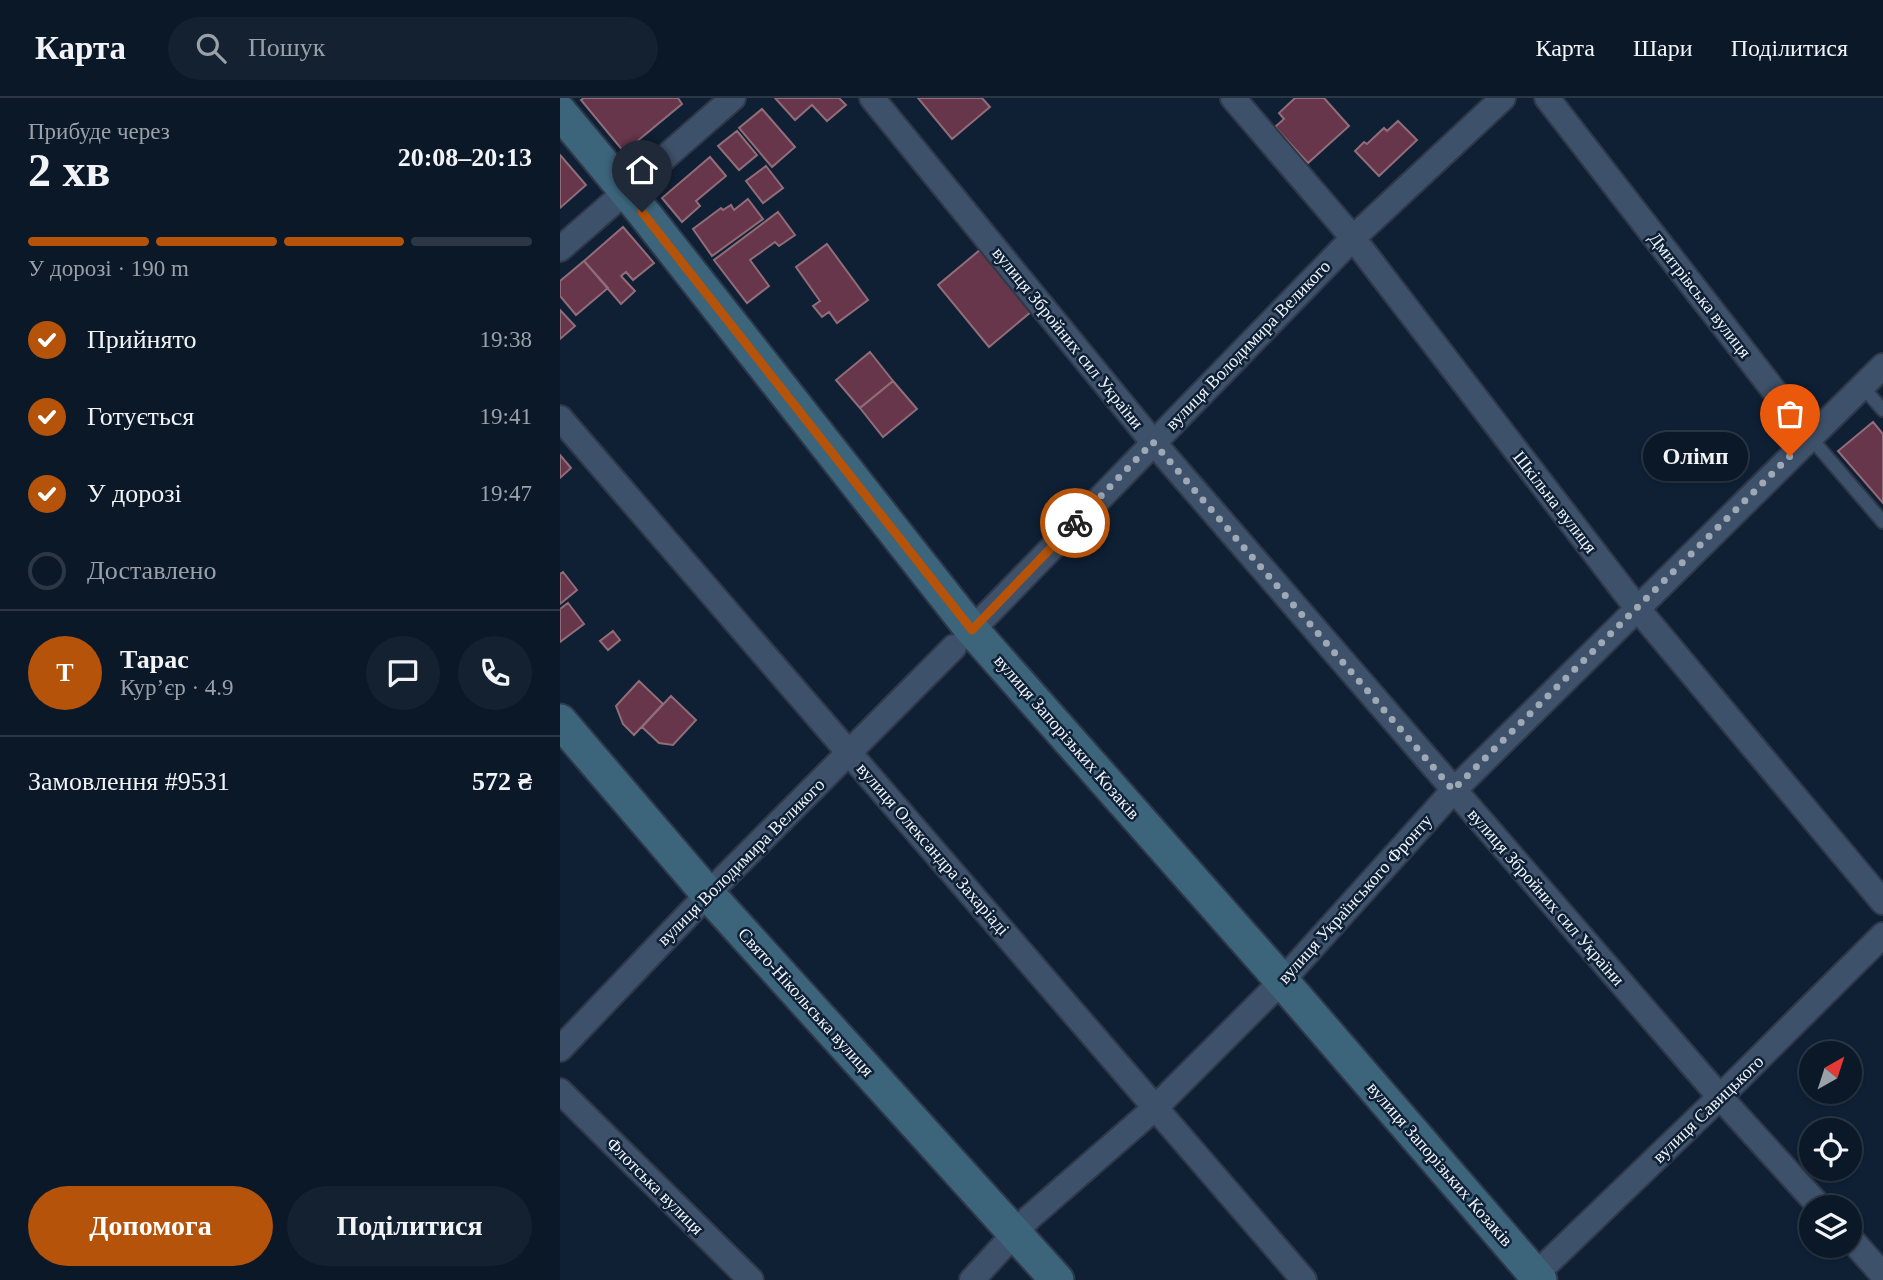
<!DOCTYPE html>
<html lang="uk">
<meta charset="utf-8">
<style>
:root{--surface:#0b1828;--page:#142130;--text:#f1f3f6;--muted:#9aa0a8;--line:#2b3745;--accent:#b45309}
body{margin:0;font-family:Georgia,serif;background:var(--page);color:var(--text);height:100vh;display:flex;flex-direction:column;font-size:26px;white-space:nowrap}
*{box-sizing:border-box;margin:0}
p{font-size:23px;color:var(--muted)}
.icon{flex:none;width:38px;height:38px;fill:none;stroke:currentColor;stroke-width:2;stroke-linecap:round;stroke-linejoin:round}
.map{position:relative;flex:1;overflow:hidden}
.details{display:flex;flex-direction:column;background:var(--surface);width:560px}
.details>*{flex:none}
.needle{width:46px;rotate:39deg}
.fabs{position:absolute;left:1239px;top:943px;display:grid;gap:14px}
.fabs a{display:grid;place-items:center;width:63px;height:63px;border-radius:50%;background:var(--surface);box-shadow:0 2px 5px #0004,0 0 0 2px var(--line);font-size:35px}
.pin{position:absolute;display:grid;place-items:center;width:60px;height:60px;color:#fff;margin:-72px -30px;border-radius:50% 50% 50% 0;rotate:-45deg;box-shadow:0 0 7px #0007}
.pin .icon{rotate:45deg}
.courier{position:absolute;display:grid;place-items:center;width:70px;height:70px;margin:-35px;border:5px solid #b45309;border-radius:50%;background:#fff;color:#222;box-shadow:0 2px 9px #0007}
.bubble{position:absolute;height:49px;border-radius:24px;background:var(--surface);box-shadow:0 2px 5px #0004,0 0 0 2px var(--line);font-size:23px;font-weight:700;line-height:49px;text-align:center}
.summary em{font-style:normal;font-weight:700}
.summary div{display:flex;flex-direction:column-reverse}
.summary{display:flex;align-items:center;justify-content:space-between;height:119px;padding:0 28px}
h1{font-size:46px;font-weight:700;line-height:52px}
.bar{display:grid;grid-template-columns:repeat(4,1fr);gap:10px 7px;align-content:center;height:84px;padding:0 28px}
.bar i{height:9px;border-radius:5px;background:var(--line)}
.bar .current{background:var(--accent)}
.bar p{grid-column:span 4}
.line{display:flex;align-items:center;gap:18px;padding:0 28px;border-top:2px solid var(--line)}
.line div{flex:1}
.round{display:grid;place-items:center;flex:none;width:74px;height:74px;border-radius:37px;background:var(--page)}
ol{padding:0 28px;list-style:none}
li{display:flex;align-items:center;gap:21px;height:77px}
li p{margin-inline-start:auto}
li .icon{padding:7px;border-radius:50%;background:var(--accent);color:#fff;stroke-width:4}
li:last-child{color:var(--muted)}
li i{width:38px;height:38px;border:4px solid var(--line);border-radius:50%}
.action{display:flex;gap:14px;margin-top:auto;padding:14px 28px}
.action a{flex:1;height:80px;border-radius:42px;background:var(--accent);color:#fff;font-size:28px;font-weight:700;line-height:80px;text-align:center}
.action a+a{background:var(--page);color:var(--text)}
header{display:flex;align-items:center;gap:42px;box-sizing:border-box;height:98px;padding:0 35px;background:var(--surface);border-bottom:2px solid var(--line)}
header strong{font-size:33px}
nav{display:flex;gap:38px;margin-inline-start:auto;font-size:24px}
.search{width:490px;height:63px;background:var(--page);display:flex;align-items:center;gap:18px;box-sizing:border-box;padding:0 24px;border-radius:38px;color:var(--muted);font-size:26px}
main{display:flex;flex:1;min-height:0}
.map>svg:first-child{display:block}
</style>
<header>
<strong>Карта</strong>
<div class="search"><svg class="icon" aria-label="search" viewBox="0 0 24 24"><circle cx="10" cy="10" r="6"/><path d="M15 15l6 6"/></svg>Пошук</div>
<nav><a>Карта</a><a>Шари</a><a>Поділитися</a></nav>
</header>
<main>
<section class="details">
<div class="summary"><div><h1>2 хв</h1><p>Прибуде через</p></div><em>20:08–20:13</em></div>
<div class="bar"><i class="current"></i><i class="current"></i><i class="current"></i><i></i><p>У дорозі · 190 m</p></div>
<ol>
<li><svg class="icon" aria-label="check" viewBox="0 0 24 24"><path d="M5 12l5 5 9-10"/></svg>Прийнято<p>19:38</p></li>
<li><svg class="icon" aria-label="check" viewBox="0 0 24 24"><path d="M5 12l5 5 9-10"/></svg>Готується<p>19:41</p></li>
<li><svg class="icon" aria-label="check" viewBox="0 0 24 24"><path d="M5 12l5 5 9-10"/></svg>У дорозі<p>19:47</p></li>
<li><i></i>Доставлено</li>
</ol>
<div class="line" style="height:126px"><b class="round" style="background:var(--accent);color:#fff">Т</b><div><b>Тарас</b><p>Кур’єр · 4.9</p></div><a class="round"><svg class="icon" aria-label="chat" viewBox="0 0 24 24"><path d="M4 5h16v11H9l-5 4z"/></svg></a><a class="round"><svg class="icon" aria-label="phone" viewBox="0 0 24 24"><path d="M5 4h4l2 5-3 2q2 4 5 5l2-3 5 2v4C11 20 4 13 5 4z"/></svg></a></div>
<div class="line" style="height:91px"><div>Замовлення #9531</div><b>572 ₴</b></div>
<div class="action"><a>Допомога</a><a>Поділитися</a></div>
</section>
<div class="map">
<svg width="1323" height="1182" viewBox="0 0 1323 1182">
<rect width="100%" height="100%" fill="#0f2035"/>
<path fill="#67364a" stroke="#906d79" stroke-width="2" d="M24 0H118L122 6 64 54 21 2Z
M215 0H279L286 7 267 23 252 7 235 22Z
M358 0H422L430 9 392 41Z
M735 0H764L789 28 748 65 715 29 724 21 719 15Z
M202 11 235 49 212 69 179 30Z
M838 23 857 42 819 78 795 53 804 44 807 46 824 30 827 33Z
M177 33 197 57 179 72 158 48Z
M0 57 26 87 0 110Z
M150 59 166 78 136 103 140 108 122 124 102 100Z
M206 68 223 90 203 105 186 83Z
M188 101 203 121 152 158 133 131 161 110 163 112 171 107 174 112Z
M218 114 235 137 219 148 215 144 190 162 209 188 187 205 154 162Z
M63 129 94 165 73 182 66 174 61 178 75 193 61 206 24 163Z
M267 146 308 202 277 225 269 214 262 219 253 208 260 203 236 169Z
M421 151 472 213 429 249 378 187Z
M24 163 48 190 16 217 0 198V183Z
M0 212 15 228 0 241Z
M310 254 333 283 300 310 276 282Z
M333 283 357 311 323 339 300 310Z
M1313 324 1323 336V405L1278 353Z
M0 357 11 370 0 380Z
M3 474 17 492 0 506V476Z
M8 505 24 526 0 544V511Z
M53 533 60 542 48 552 40 543Z
M79 583 103 606 74 637 63 626 56 608Z
M111 598 136 622 113 647 99 645 82 629Z"/>
<g fill="none" stroke-linecap="round" stroke-linejoin="round">
<defs>
<path id="service" d="M1302 288 1323 312
M1250 339 1323 424"/>
<path id="minor" d="M312 0 593 344 1160 999 1261 1110
M673 0 793 140 1077 510 1323 804
M987 0 1250 339
M0 151 173 0
M0 320 744 1182
M412 532 793 140 943 0
M0 951 148 796 394 549
M0 993 191 1182
M1290 1140 1323 1177
M412 1182 469 1120 595 1010 722 883 893 693 1323 268
M970 1182 1160 999 1323 837"/>
<path id="secondary" d="M0 14 83 114 412 532 722 883 980 1182
M0 623 148 796 497 1182"/>
</defs>
<use href="#service" stroke="#2f3849" stroke-width="16"/>
<use href="#minor" stroke="#2f3849" stroke-width="28"/>
<use href="#secondary" stroke="#2f3849" stroke-width="37"/>
<use href="#service" stroke="#3e516a" stroke-width="12"/>
<use href="#minor" stroke="#3e516a" stroke-width="24"/>
<use href="#secondary" stroke="#3c647b" stroke-width="33"/>
</g>
<g fill="none" stroke-linecap="round" stroke-linejoin="round">
<path stroke="#9fa9b6" stroke-width="7" stroke-dasharray="0 12.6" d="M515 425 593 344 893 692 1230 358"/>
<path stroke="#b45309" stroke-width="9" d="M82 114 412 532 515 425"/>
</g>
<g text-anchor="middle" stroke-width="5" stroke-linejoin="round" paint-order="stroke">
<g font-size="18" fill="#ecf3fc" stroke="#0f2035">
<text transform="translate(1140 197) rotate(52)" y="6">Дмитрівська вулиця</text>
<text transform="translate(508 240) rotate(51)" y="6">вулиця Збройних сил України</text>
<text transform="translate(688 247) rotate(-46)" y="6">вулиця Володимира Великого</text>
<text transform="translate(995 404) rotate(52)" y="6">Шкільна вулиця</text>
<text transform="translate(507 639) rotate(49)" y="6">вулиця Запорізьких Козаків</text>
<text transform="translate(373 751) rotate(49)" y="6">вулиця Олександра Захаріаді</text>
<text transform="translate(181 764) rotate(-45)" y="6">вулиця Володимира Великого</text>
<text transform="translate(986 799) rotate(49)" y="6">вулиця Збройних сил України</text>
<text transform="translate(795 801) rotate(-48)" y="6">вулиця Українського Фронту</text>
<text transform="translate(246 904) rotate(48)" y="6">Свято-Нікольська вулиця</text>
<text transform="translate(1148 1011) rotate(-44)" y="6">вулиця Савицького</text>
<text transform="translate(880 1066) rotate(49)" y="6">вулиця Запорізьких Козаків</text>
<text transform="translate(95 1088) rotate(45)" y="6">Флотська вулиця</text>
</g>
</g>
</svg>
<div class="fabs">
<a><svg class="needle" viewBox="-14 -14 28 28"><path d="M0-13l5 13h-10z" fill="#e53935"/><path d="M0 13l5-13h-10z" fill="#9aa0a8"/></svg></a>
<a><svg class="icon" aria-label="locate" viewBox="0 0 24 24"><circle cx="12" cy="12" r="6"/><path d="M12 2v4M12 18v4M2 12h4M18 12h4"/></svg></a>
<a><svg class="icon" aria-label="layers" viewBox="0 0 24 24"><path d="M12 4l9 5-9 5-9-5zM3 14l9 5 9-5"/></svg></a>
</div>
<div class="pin" style="left:1230px;top:358px;background:#ea580c"><svg class="icon" aria-label="bag" viewBox="0 0 24 24"><path d="M5 8h14l-1 12H6zM9 8a3 3 0 0 1 6 0"/></svg></div>
<div class="pin" style="left:82px;top:114px;background:#1f2937"><svg class="icon" aria-label="home" viewBox="0 0 24 24"><path d="M3 11l9-7 9 7M6 9v11h12V9"/></svg></div>
<div class="courier" style="left:515px;top:425px"><svg class="icon" aria-label="bike" viewBox="0 0 24 24"><circle cx="6" cy="16" r="4"/><circle cx="18" cy="16" r="4"/><path d="M6 16l4-8h5l3 8M10 8l3 8H6M13 5h3"/></svg></div>
<div class="bubble" style="left:1083px;top:334px;width:105px">Олімп</div>
</div>
</main>
